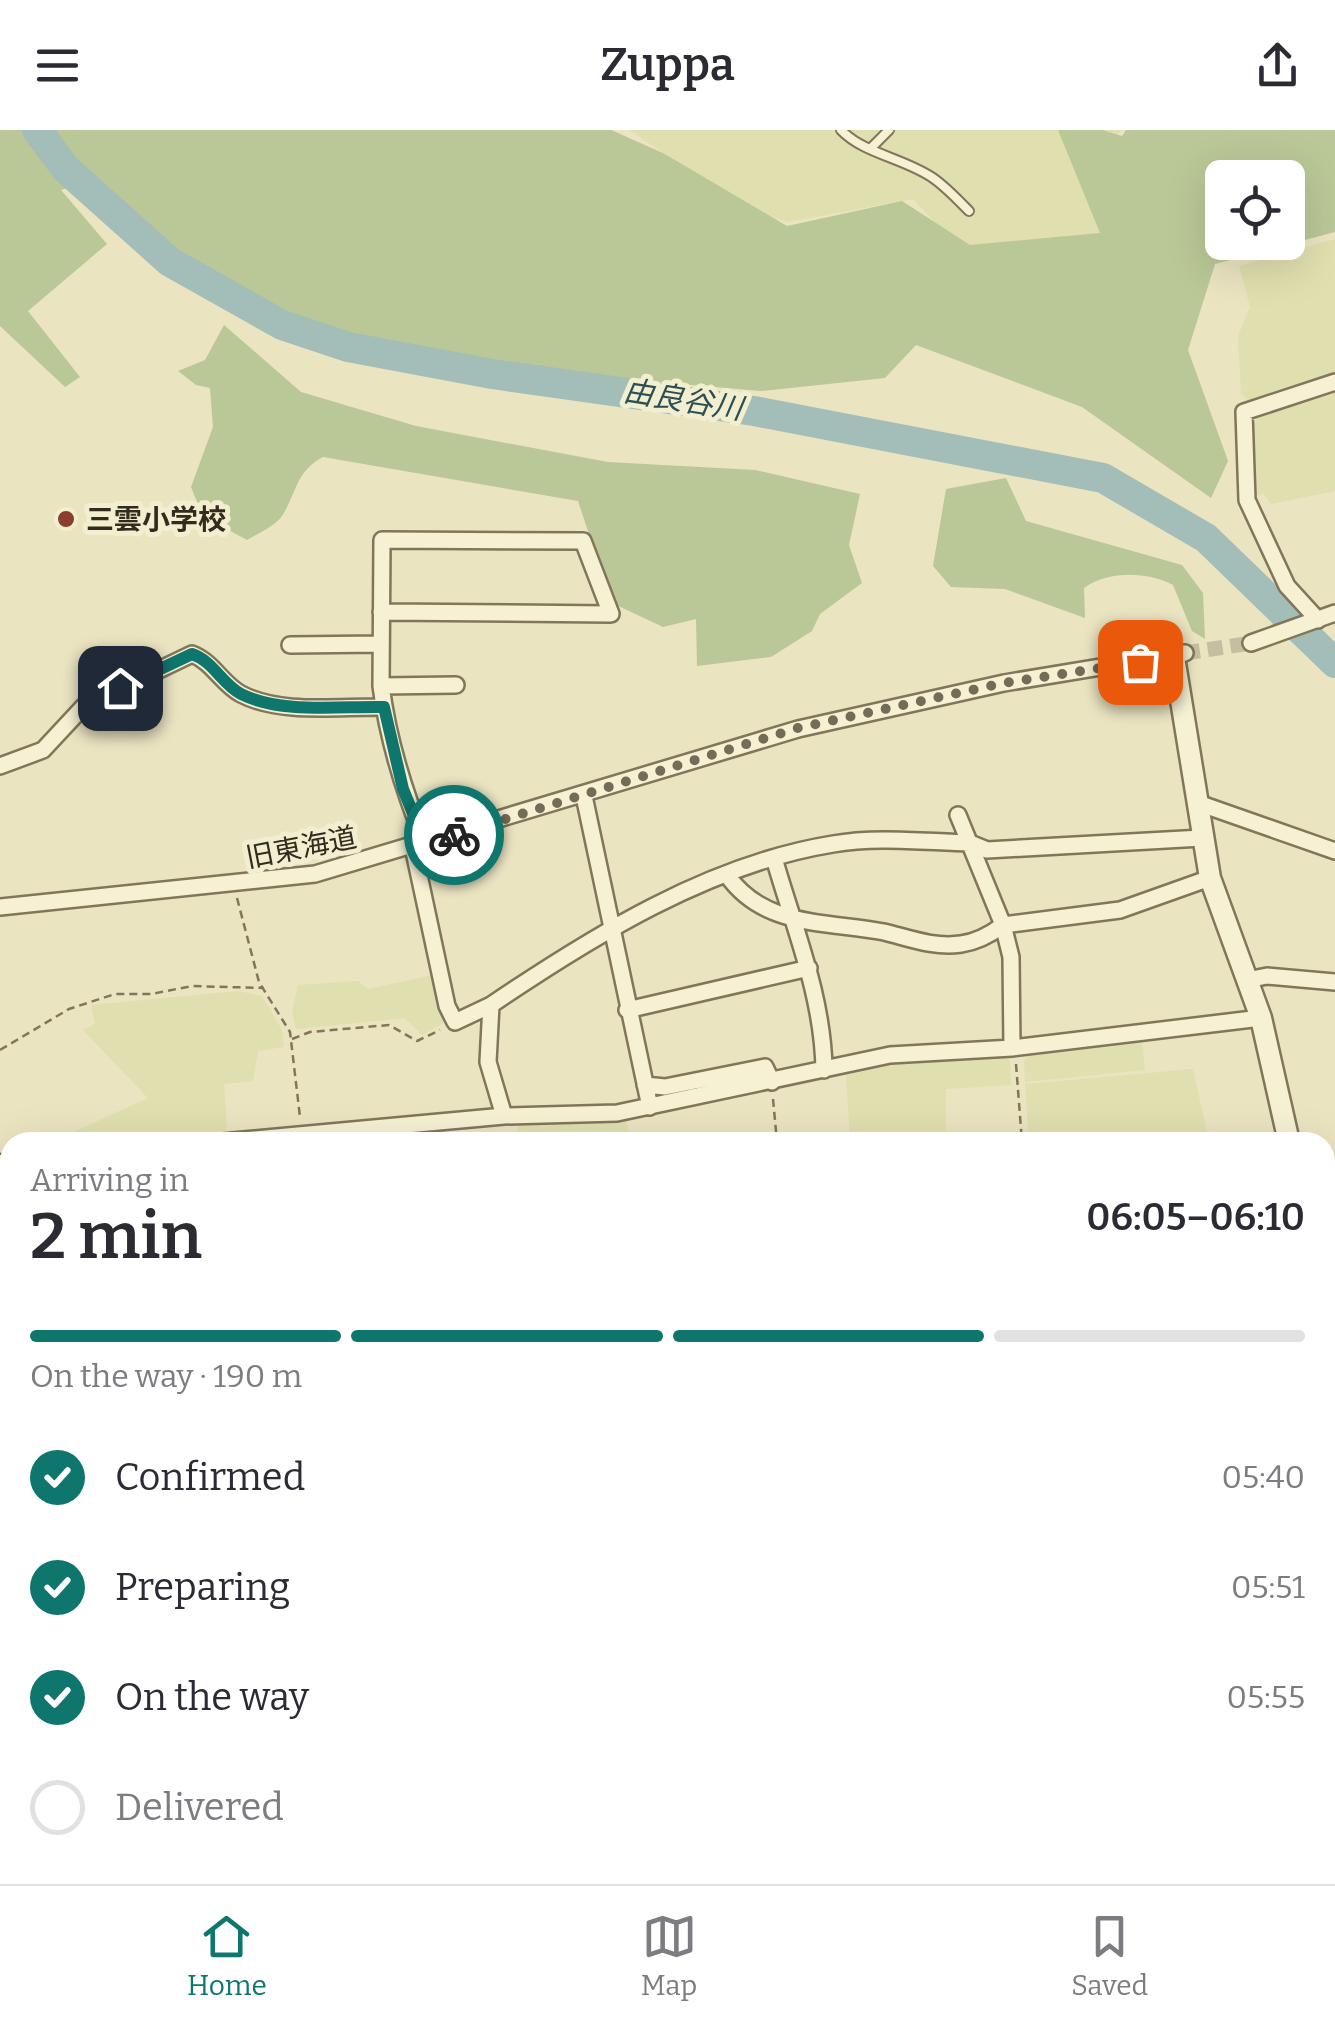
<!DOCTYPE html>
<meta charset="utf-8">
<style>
:root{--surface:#fff;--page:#f7f7f7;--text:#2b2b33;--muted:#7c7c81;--line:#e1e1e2;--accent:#0f766e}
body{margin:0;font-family:Bitter,"Noto Sans JP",serif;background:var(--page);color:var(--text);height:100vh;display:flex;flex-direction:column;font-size:38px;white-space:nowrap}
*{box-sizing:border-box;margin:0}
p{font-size:32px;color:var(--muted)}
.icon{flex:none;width:55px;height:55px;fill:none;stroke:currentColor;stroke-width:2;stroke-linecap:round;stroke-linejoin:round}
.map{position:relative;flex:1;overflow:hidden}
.drawer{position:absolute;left:0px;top:1002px;width:1335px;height:752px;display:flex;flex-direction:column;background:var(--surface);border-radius:30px 30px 0 0;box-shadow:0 10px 40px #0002}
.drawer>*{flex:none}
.buttons{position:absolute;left:1205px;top:30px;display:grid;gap:20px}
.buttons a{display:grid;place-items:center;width:100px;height:100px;border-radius:15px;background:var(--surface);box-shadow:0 10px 40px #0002;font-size:50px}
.pin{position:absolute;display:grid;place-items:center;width:85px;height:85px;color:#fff;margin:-42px;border-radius:20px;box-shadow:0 5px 15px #0006}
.courier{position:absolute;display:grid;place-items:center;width:100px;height:100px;margin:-50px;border:8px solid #0f766e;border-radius:50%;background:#fff;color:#222;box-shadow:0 2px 12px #0007}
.headline em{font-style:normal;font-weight:600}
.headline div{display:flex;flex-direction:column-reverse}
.headline{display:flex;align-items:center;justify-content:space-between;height:170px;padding:0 30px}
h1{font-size:65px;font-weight:600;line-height:75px}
.bar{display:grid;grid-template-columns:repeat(4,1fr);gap:15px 10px;align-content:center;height:120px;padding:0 30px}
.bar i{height:12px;border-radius:8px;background:var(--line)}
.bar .on{background:var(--accent)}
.bar p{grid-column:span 4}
ol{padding:0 30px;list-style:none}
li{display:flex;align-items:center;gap:30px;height:110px}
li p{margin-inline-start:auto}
li .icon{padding:10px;border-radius:50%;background:var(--accent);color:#fff;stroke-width:4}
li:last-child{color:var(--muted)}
li i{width:55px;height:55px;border:5px solid var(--line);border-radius:50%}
header{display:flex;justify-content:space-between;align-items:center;height:130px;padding:0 30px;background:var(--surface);font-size:45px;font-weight:600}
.tab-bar{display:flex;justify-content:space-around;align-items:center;height:140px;border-top:2px solid var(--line);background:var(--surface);font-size:28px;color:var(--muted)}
.tab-bar a{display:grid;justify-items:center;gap:5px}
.tab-bar .on{color:var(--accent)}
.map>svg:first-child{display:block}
</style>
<header><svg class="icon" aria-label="menu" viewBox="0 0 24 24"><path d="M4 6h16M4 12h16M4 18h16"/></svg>Zuppa<svg class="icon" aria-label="share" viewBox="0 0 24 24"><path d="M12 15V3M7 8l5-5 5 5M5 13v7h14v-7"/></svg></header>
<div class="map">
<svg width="1335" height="1754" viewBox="0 0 1335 1754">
<rect width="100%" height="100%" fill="#eae4c1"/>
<path fill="#dfdfaf" d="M629 0H1122L1101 22 1124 114 966 126 913 69 788 92 754 82Z
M1335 109V244L1250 272 1241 264 1238 206 1250 177 1239 136Z
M1335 260V361L1271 374 1263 363 1259 366 1251 358V299L1258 287Z
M433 845 450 889 422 905 405 888 296 899 292 882 298 855 358 851 368 859Z
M238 861 262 866 282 900 284 917 258 921 253 951 224 954 227 1000 165 1012H70L69 1004 148 968 83 900 95 894 91 875Z
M1142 910 1145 940 1025 952 1024 931 1030 924Z
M1005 925 1010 931 1011 955 946 959V1012L850 1011 846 946 896 931Z
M1193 939 1209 1012H1029L1025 954Z
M626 989 631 1012H516L519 994Z
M1335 1374V1488L1325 1489V1375Z
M10 1503V1745L79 1747 0 1754V1504Z
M1335 1655V1754H1166L1164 1745H1325V1656Z
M241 1745H363L364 1754H158Z
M377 1745H621L622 1754H379Z
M632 1745H894L895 1754H632Z
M902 1745H1153V1754H903Z"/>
<path fill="#bac796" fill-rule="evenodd" d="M0 0H611L663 23 787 96 902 71 970 115 1100 103 1058 0H1102L1122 6 1126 0H1335V102L1215 134 1188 220 1228 331 1211 368 1082 277 916 215 885 248 761 261 565 244 296 193 172 121 99 49 61 60 107 114 28 181 80 247 65 257 0 196ZM1222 48H1288V112H1222Z
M224 195 301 262 416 296 608 332 755 340 860 364 849 415 862 453 820 484 812 501 771 527 697 536 696 489 663 497 612 473 578 371 323 327C295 342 297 363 282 386 275 396 257 404 247 410L203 386 191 357 213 297 210 258 196 255 178 241 205 230Z
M1006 348 1026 391 1182 435 1203 463 1205 509 1192 501 1173 455C1146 441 1108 441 1084 458L1085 488 1005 459 951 457 933 436 946 359Z"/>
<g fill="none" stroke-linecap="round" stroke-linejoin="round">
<path stroke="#a3bdb9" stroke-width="30" d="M37 0 66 39 170 132 282 195 348 217 492 244 754 281 1103 348 1206 408 1335 533
M1327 1207 1335 1240"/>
<path stroke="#c5bfa0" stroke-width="15" stroke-dasharray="15 8" stroke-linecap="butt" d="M1185 523 1251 513"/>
<defs>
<path id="service" d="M841 0C864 24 904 28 933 48 946 57 958 70 969 81
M872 17 889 0"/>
<path id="minor" d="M381 482 611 484 583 411 382 410 381 556C388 610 404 662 425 713
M1318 490 1287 456 1247 370 1244 282 1335 252
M1251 513 1335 483
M290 515 381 514
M381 556 456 555
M0 636 43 620 84 576 192 524C213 532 222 554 241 564 281 585 339 576 384 577
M584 666 650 977
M1201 674 1335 721
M413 717 447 876 455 892 491 875 488 932 504 986
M774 728C794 798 823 866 824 940
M727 745C764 798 827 791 884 802 909 808 934 818 961 814 976 812 991 804 1003 795L958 685
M0 777 315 744 798 599 1004 553 1185 523
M1247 850 1267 846 1335 852
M491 875C593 806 709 734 833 714 877 706 926 712 970 713L987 720 1202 708
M627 880 809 838
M1012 918 1011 827 1003 795 1120 780 1210 748
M645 955 665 957 765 937 772 952
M222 1012 504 986 617 983 890 925 1012 918 1261 888
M626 1745V1754"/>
<path id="tertiary" d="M1174 527 1210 748 1261 888 1289 1012
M0 1035 10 1127
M1325 1144 1335 1184
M0 1322 10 1320
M97 1745 98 1754"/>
</defs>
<use href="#service" stroke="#82765a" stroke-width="12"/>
<use href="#minor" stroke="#82765a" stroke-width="20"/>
<use href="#tertiary" stroke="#82765a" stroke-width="25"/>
<path stroke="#82765a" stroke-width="2.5" stroke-dasharray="8 5" stroke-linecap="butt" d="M237 768 259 852 290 902 300 987
M292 909 310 902 389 895 417 911 440 900
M0 920 69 879 115 864H151L192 856 264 858
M1016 934 1022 1012
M773 969 777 1012
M1325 1369 1335 1368
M370 1745 372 1754
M898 1745 900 1754
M1158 1745 1159 1754
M114 1751 165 1745"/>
<use href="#service" stroke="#f6f1d3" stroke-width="8"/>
<use href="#minor" stroke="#f6f1d3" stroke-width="15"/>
<use href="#tertiary" stroke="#f6f1d3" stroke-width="20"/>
<defs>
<path id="rail" d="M1325 1332 1335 1331
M0 1487 10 1485"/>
</defs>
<use href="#rail" stroke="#332b1d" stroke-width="9"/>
<use href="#rail" stroke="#f2eed0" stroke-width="5" stroke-dasharray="15" stroke-linecap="butt"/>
</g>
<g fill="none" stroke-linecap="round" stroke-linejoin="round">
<path stroke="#736c56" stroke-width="10" stroke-dasharray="0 18" d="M454 705 798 598 1004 553 1140 532"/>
<path stroke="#0f766e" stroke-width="12" d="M120 558 192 524C213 531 222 554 241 564 281 584 339 576 384 577L403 659 425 713 454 705"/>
</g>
<circle fill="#8d3d2e" stroke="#f2eed0" stroke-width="4" cx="66" cy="389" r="10"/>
<g text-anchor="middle" stroke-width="10" stroke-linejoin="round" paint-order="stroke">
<g font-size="28" font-weight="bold" fill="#332b1d" stroke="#f2eed0" text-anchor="start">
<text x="86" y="399">三雲小学校</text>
</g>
<g font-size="28" fill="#332b1d" stroke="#f2eed0">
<text transform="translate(301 717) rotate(-11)" y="10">旧東海道</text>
</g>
<g font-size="30" font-style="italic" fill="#2d4e52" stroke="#f2eed0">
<text transform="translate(683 270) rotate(9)" y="10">由良谷川</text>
</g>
</g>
</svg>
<div class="buttons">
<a><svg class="icon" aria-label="locate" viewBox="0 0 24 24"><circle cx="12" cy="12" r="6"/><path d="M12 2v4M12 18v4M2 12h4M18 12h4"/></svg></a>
</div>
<div class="pin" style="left:1140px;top:532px;background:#ea580c"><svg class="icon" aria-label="bag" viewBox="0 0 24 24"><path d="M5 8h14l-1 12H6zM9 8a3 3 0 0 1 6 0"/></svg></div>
<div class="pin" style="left:120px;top:558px;background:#1f2937"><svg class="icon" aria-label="home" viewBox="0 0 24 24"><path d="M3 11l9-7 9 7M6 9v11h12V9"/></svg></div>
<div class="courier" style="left:454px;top:705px"><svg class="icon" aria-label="bike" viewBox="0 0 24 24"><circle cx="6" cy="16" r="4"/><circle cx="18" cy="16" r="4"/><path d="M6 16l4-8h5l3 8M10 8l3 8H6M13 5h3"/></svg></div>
<section class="drawer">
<div class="headline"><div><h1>2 min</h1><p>Arriving in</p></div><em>06:05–06:10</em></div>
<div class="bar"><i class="on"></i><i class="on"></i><i class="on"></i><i></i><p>On the way · 190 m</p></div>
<ol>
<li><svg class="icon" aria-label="check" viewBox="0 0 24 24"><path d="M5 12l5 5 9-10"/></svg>Confirmed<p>05:40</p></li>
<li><svg class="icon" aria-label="check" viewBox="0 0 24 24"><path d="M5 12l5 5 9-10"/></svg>Preparing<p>05:51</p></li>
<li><svg class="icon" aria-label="check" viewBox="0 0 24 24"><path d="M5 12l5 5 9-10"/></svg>On the way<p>05:55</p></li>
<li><i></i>Delivered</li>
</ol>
</section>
</div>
<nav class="tab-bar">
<a class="on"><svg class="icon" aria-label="home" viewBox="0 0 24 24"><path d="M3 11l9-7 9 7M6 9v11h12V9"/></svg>Home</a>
<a><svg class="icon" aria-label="map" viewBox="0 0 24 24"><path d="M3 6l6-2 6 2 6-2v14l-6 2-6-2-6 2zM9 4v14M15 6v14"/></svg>Map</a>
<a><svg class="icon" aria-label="saved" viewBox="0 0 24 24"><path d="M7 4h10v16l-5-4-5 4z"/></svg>Saved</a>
</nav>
